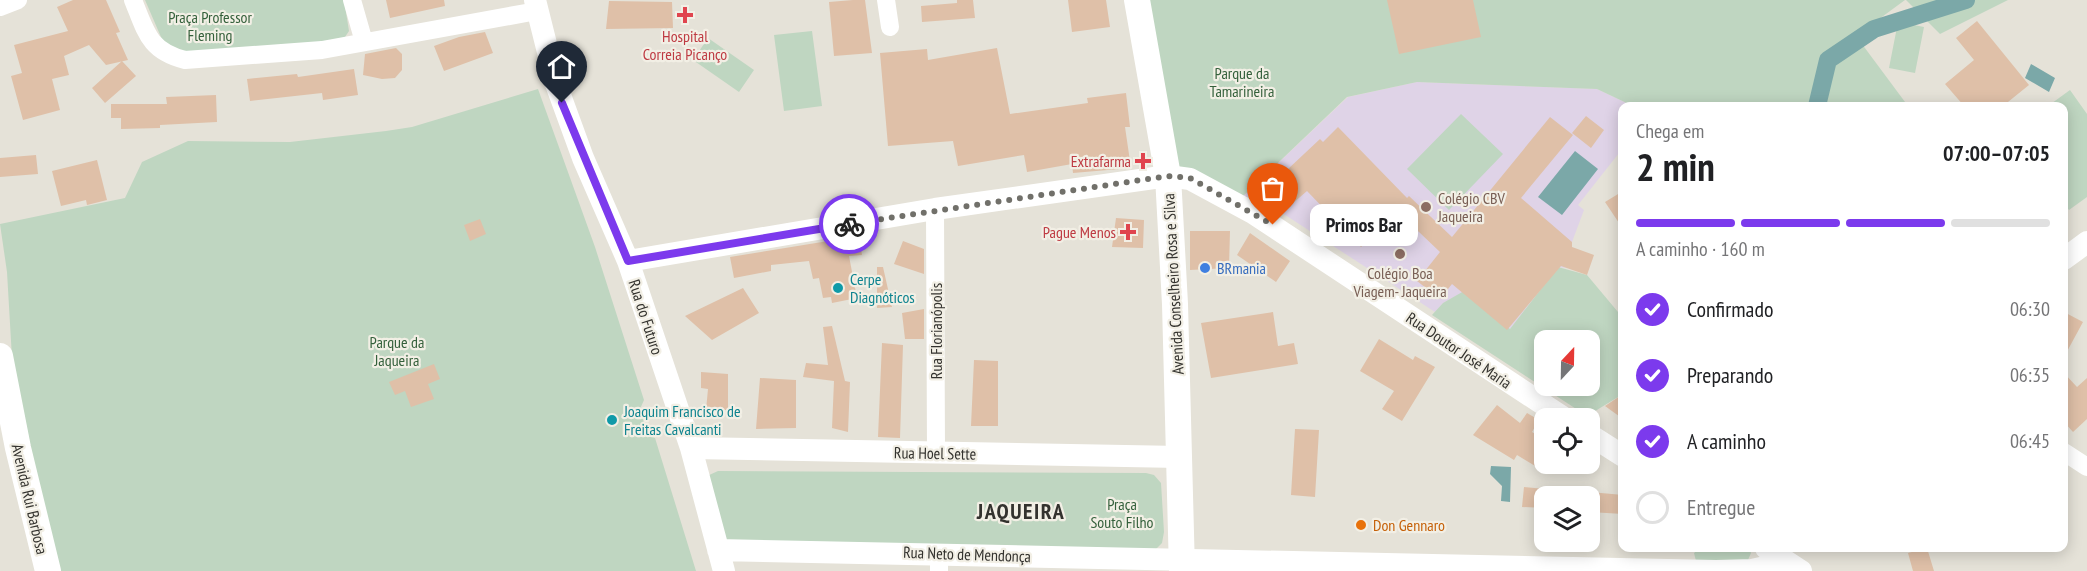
<!DOCTYPE html>
<html lang="pt">
<meta charset="utf-8">
<style>
:root{--surface:#fff;--page:#f2f2f2;--text:#202124;--muted:#757577;--line:#e0e0e0;--accent:#7c3aed}
body{margin:0;font-family:"PT Sans Narrow",sans-serif;background:var(--page);color:var(--text);height:100vh;display:flex;flex-direction:column;font-size:22px;white-space:nowrap}
*{box-sizing:border-box;margin:0}
p{font-size:20px;color:var(--muted)}
.icon{flex:none;width:33px;height:33px;fill:none;stroke:currentColor;stroke-width:2;stroke-linecap:round;stroke-linejoin:round}
.map{position:relative;flex:1;overflow:hidden}
.details{position:absolute;left:1618px;top:102px;width:450px;height:450px;display:flex;flex-direction:column;background:var(--surface);border-radius:12px;box-shadow:0 3px 15px #0003}
.details>*{flex:none}
.needle{width:39px;rotate:22deg}
.controls{position:absolute;left:1534px;top:330px;display:grid;gap:12px}
.controls a{display:grid;place-items:center;width:66px;height:66px;border-radius:12px;background:var(--surface);box-shadow:0 3px 15px #0003;font-size:30px}
.pin{position:absolute;display:grid;place-items:center;width:51px;height:51px;color:#fff;margin:-62px -26px;border-radius:50% 50% 50% 0;rotate:-45deg;box-shadow:0 0 6px #0007}
.pin .icon{rotate:45deg}
.courier{position:absolute;display:grid;place-items:center;width:60px;height:60px;margin:-30px;border:4px solid #7c3aed;border-radius:50%;background:#fff;color:#222;box-shadow:0 2px 8px #0007}
.bubble{position:absolute;height:42px;border-radius:12px;background:var(--surface);box-shadow:0 3px 15px #0003;font-size:20px;font-weight:600;line-height:42px;text-align:center}
.headline em{font-style:normal;font-weight:600}
.headline div{display:flex;flex-direction:column-reverse}
.headline{display:flex;align-items:center;justify-content:space-between;height:102px;padding:0 18px}
h1{font-size:39px;font-weight:600;line-height:45px}
.bar{display:grid;grid-template-columns:repeat(4,1fr);gap:9px 6px;align-content:center;height:72px;padding:0 18px}
.bar i{height:8px;border-radius:4px;background:var(--line)}
.bar .on{background:var(--accent)}
.bar p{grid-column:span 4}
ol{padding:0 18px;list-style:none}
li{display:flex;align-items:center;gap:18px;height:66px}
li p{margin-inline-start:auto}
li .icon{padding:6px;border-radius:50%;background:var(--accent);color:#fff;stroke-width:4}
li:last-child{color:var(--muted)}
li i{width:33px;height:33px;border:3px solid var(--line);border-radius:50%}
.map>svg:first-child{display:block}
</style>
<div class="map">
<svg width="2087" height="571" viewBox="0 0 2087 571">
<rect width="100%" height="100%" fill="#e5e2d8"/>
<path fill="#dfd3e7" d="M1417 82 1597 89 1633 106H1623V148L1578 205 1584 210 1572 242 1567 268 1558 267 1510 329 1464 292 1443 303 1435 312 1276 209 1250 196 1240 199 1348 97Z"/>
<path fill="#bfd6c1" fill-rule="evenodd" d="M145 0H344L349 31 343 40 191 54 164 44Z
M1145 0H1905L1856 36 1908 106H1633L1597 89 1417 82 1347 97 1240 199 1174 165Z
M1906 0H2008L1940 34Z
M1898 22 1924 27 1915 73 1889 68Z
M812 31 822 106 784 111 774 35Z
M708 38 754 70 739 92 693 60Z
M538 89 595 247 644 400 640 409 647 434 655 438 696 571H57L12 358 7 272 0 224 125 198 142 162 188 141 290 142 386 131 412 127Z
M2070 90 2087 114V197L2069 210 2064 204V106H2048Z
M1461 114 1503 154 1449 210 1407 169Z
M1558 267 1587 275 1623 318V394L1587 416 1432 315 1443 303 1464 291 1510 329ZM1545 340H1590V386H1545Z
M718 471 1146 473 1154 475 1161 483 1164 532 1162 543 1155 550 728 544 703 484 707 476Z
M1700 548H1749L1751 553 1748 560 1696 561 1694 553Z"/>
<path fill="#7ba8a8" d="M2031 64 2055 78 2049 92 2025 78Z
M1575 151 1598 169 1562 215 1538 197Z
M1491 466 1511 467 1510 502 1501 501 1502 486 1490 474Z"/>
<g fill="none" stroke-linecap="round" stroke-linejoin="round">
<path stroke="#7ba8a8" stroke-width="18" d="M1817 106 1828 60 1874 29 1966 0"/>
</g>
<path fill="#dfc0a8" d="M73 0H106L120 32 116 33 128 60 106 65 89 45 64 56 69 75 52 79 60 110 23 120 11 76 22 73 14 45 68 31 57 7Z
M386 0H444L445 6 390 18Z
M853 0H865L872 53 834 56 829 2Z
M957 0H973L975 18 922 22 921 6 957 3Z
M1068 0H1106L1110 27 1072 32Z
M1387 0H1473L1481 37 1399 54Z
M609 1 672 2 673 28 606 29Z
M1977 21 2029 85 2003 106H1964L1945 84 1974 60 1956 38Z
M485 32 493 53 444 71 434 46 459 37Z
M396 48 402 54V70L395 78 382 79 363 75 365 54Z
M997 48 1010 114 1088 103 1087 98 1126 93 1130 127H1125L1131 168 1073 173 1072 164 1027 172 1024 155 958 166 953 141 888 146 880 53 927 49 928 60Z
M122 61 136 76 105 103 92 88Z
M354 69 358 95 323 100 322 93 250 101 247 79 297 74 298 77Z
M216 95 217 122 160 125V128L121 129V118H111V104H167L166 97Z
M1586 116 1604 130 1591 148 1572 133Z
M1550 117 1573 135 1521 198 1572 242V247L1594 255 1587 275 1561 266 1507 330 1452 284 1440 299 1417 281 1440 252 1398 212 1361 247 1307 191 1292 204 1272 184 1320 139 1323 142 1338 127 1407 198 1409 196 1452 237Z
M36 155 38 174 0 177V158Z
M97 160 107 200 87 205 86 200 61 206 52 171Z
M1623 191V229L1605 202Z
M1116 218 1144 220 1143 248 1112 247Z
M480 219 486 234 470 241 464 225Z
M1190 231H1230L1229 268 1190 270Z
M1250 233 1290 261 1276 282 1237 255Z
M859 236 862 255 849 256 857 298 832 303 831 297 823 298 819 278 813 279 809 261 771 265V271L734 278 730 257Z
M903 241 924 249V274L894 264Z
M877 267H883L892 307 877 308Z
M743 288 759 313 712 340 685 316Z
M924 309V339H905L902 313Z
M1273 312 1278 346 1294 343 1298 364 1211 378 1201 323Z
M2064 312 2083 322 2064 357Z
M832 326 845 381 850 382 848 432 832 428 834 381 803 377 806 363 828 365 823 327Z
M1379 339 1413 360 1415 356 1435 367 1402 421 1382 409 1394 391 1360 371Z
M882 343 903 345 900 438 878 437Z
M974 360 998 361V426H971Z
M434 364 440 379 428 384 434 399 411 407 405 391 395 395 389 382Z
M701 372 728 374V410H706L708 389 701 388Z
M2064 373 2077 387 2087 378V419L2073 432 2064 422Z
M760 378 796 380V428L756 429Z
M1623 394V419L1605 406Z
M1497 405 1520 423 1527 413 1539 420 1532 432 1545 440V472L1517 455 1514 460 1473 435Z
M1295 429 1319 430 1315 497 1291 495Z
M1524 487 1545 489V508L1522 507Z
M1590 492 1623 495V514L1590 512Z
M1927 548 1934 571H1913L1908 553Z"/>
<g fill="none" stroke-linecap="round" stroke-linejoin="round">
<path stroke="#fff" stroke-width="18" d="M133 0C146 32 149 51 185 60L322 50 537 11
M352 0 364 42
M886 0 890 27
M0 7 18 0
M935 209 936 453
M2064 452 2087 467
M939 571V553"/>
<path stroke="#fff" stroke-width="22" d="M535 0 556 84 583 158 628 261 691 448 724 571
M2064 259 2087 242
M628 261 935 209 1168 176 1190 179 1253 213 1564 418
M1590 435 1623 456
M691 448 1180 457
M1766 548 1801 571
M718 550 1716 571 1752 570 1787 562"/>
<path stroke="#fff" stroke-width="26" d="M1137 0 1168 176 1175 304 1182 571
M0 356 18 448 48 571"/>
</g>
<g fill="none" stroke-linecap="round" stroke-linejoin="round">
<path stroke="#71706a" stroke-width="6" stroke-dasharray="0 10.8" d="M849 224 1168 176 1190 178 1273 225"/>
<path stroke="#7c3aed" stroke-width="8" d="M562 103 628 261 849 224"/>
</g>
<g fill="#e0444e" stroke="#f2efe5" stroke-width="2">
<path d="M682 6h6v6h6v6h-6v6h-6v-6h-6v-6h6z"/>
<path d="M1140 152h6v6h6v6h-6v6h-6v-6h-6v-6h6z"/>
<path d="M1125 223h6v6h6v6h-6v6h-6v-6h-6v-6h6z"/>
</g>
<g fill="#8d6e63" stroke="#f2efe5" stroke-width="2">
<circle cx="1426" cy="207" r="6"/>
<circle cx="1400" cy="254" r="6"/>
</g>
<circle fill="#3f7fe0" stroke="#f2efe5" stroke-width="2" cx="1205" cy="268" r="6"/>
<g fill="#0f9aa8" stroke="#f2efe5" stroke-width="2">
<circle cx="838" cy="288" r="6"/>
<circle cx="612" cy="420" r="6"/>
</g>
<circle fill="#e8710a" stroke="#f2efe5" stroke-width="2" cx="1361" cy="525" r="6"/>
<g text-anchor="middle" stroke-width="4.5" stroke-linejoin="round" paint-order="stroke">
<g font-size="16" fill="#34603b" stroke="#f2efe5">
<text x="210" y="23">Praça Professor<tspan x="210" dy="18">Fleming</tspan></text>
<text x="1242" y="79">Parque da<tspan x="1242" dy="18">Tamarineira</tspan></text>
<text x="397" y="348">Parque da<tspan x="397" dy="18">Jaqueira</tspan></text>
<text x="1122" y="510">Praça<tspan x="1122" dy="18">Souto Filho</tspan></text>
</g>
<g font-size="16" fill="#be3a42" stroke="#f2efe5" text-anchor="end">
<text x="685" y="42" text-anchor="middle">Hospital<tspan x="685" dy="18">Correia Picanço</tspan></text>
<text x="1131" y="167">Extrafarma</text>
<text x="1116" y="238">Pague Menos</text>
</g>
<g font-size="16" fill="#785e54" stroke="#f2efe5" text-anchor="start">
<text x="1438" y="204">Colégio CBV<tspan x="1438" dy="18">Jaqueira</tspan></text>
<text x="1400" y="279" text-anchor="middle">Colégio Boa<tspan x="1400" dy="18">Viagem- Jaqueira</tspan></text>
</g>
<g font-size="16" fill="#366cbe" stroke="#f2efe5" text-anchor="start">
<text x="1217" y="274">BRmania</text>
</g>
<g font-size="16" fill="#0d838f" stroke="#f2efe5" text-anchor="start">
<text x="850" y="285">Cerpe<tspan x="850" dy="18">Diagnóticos</tspan></text>
<text x="624" y="417">Joaquim Francisco de<tspan x="624" dy="18">Freitas Cavalcanti</tspan></text>
</g>
<g font-size="16" fill="#33322e" stroke="#f2efe5">
<text transform="translate(1173 284) rotate(-93)" y="6">Avenida Conselheiro Rosa e Silva</text>
<text transform="translate(646 317) rotate(72)" y="6">Rua do Futuro</text>
<text transform="translate(936 331) rotate(-90)" y="6">Rua Florianópolis</text>
<text transform="translate(1459 350) rotate(34)" y="6">Rua Doutor José Maria</text>
<text transform="translate(935 453) rotate(1)" y="6">Rua Hoel Sette</text>
<text transform="translate(30 499) rotate(77)" y="6">Avenida Rui Barbosa</text>
<text transform="translate(967 554) rotate(2)" y="6">Rua Neto de Mendonça</text>
</g>
<g font-size="16" fill="#c56008" stroke="#f2efe5" text-anchor="start">
<text x="1373" y="531">Don Gennaro</text>
</g>
<g font-size="22" font-weight="bold" letter-spacing="1.5" fill="#33322e" stroke="#f2efe5">
<text x="1021" y="519">JAQUEIRA</text>
</g>
</g>
</svg>
<div class="controls">
<a><svg class="needle" viewBox="-14 -14 28 28"><path d="M0-13l5 13h-10z" fill="#e53935"/><path d="M0 13l5-13h-10z" fill="#757577"/></svg></a>
<a><svg class="icon" aria-label="locate" viewBox="0 0 24 24"><circle cx="12" cy="12" r="6"/><path d="M12 2v4M12 18v4M2 12h4M18 12h4"/></svg></a>
<a><svg class="icon" aria-label="layers" viewBox="0 0 24 24"><path d="M12 4l9 5-9 5-9-5zM3 14l9 5 9-5"/></svg></a>
</div>
<div class="pin" style="left:1273px;top:225px;background:#ea580c"><svg class="icon" aria-label="bag" viewBox="0 0 24 24"><path d="M5 8h14l-1 12H6zM9 8a3 3 0 0 1 6 0"/></svg></div>
<div class="pin" style="left:562px;top:103px;background:#1f2937"><svg class="icon" aria-label="home" viewBox="0 0 24 24"><path d="M3 11l9-7 9 7M6 9v11h12V9"/></svg></div>
<div class="courier" style="left:849px;top:224px"><svg class="icon" aria-label="bike" viewBox="0 0 24 24"><circle cx="6" cy="16" r="4"/><circle cx="18" cy="16" r="4"/><path d="M6 16l4-8h5l3 8M10 8l3 8H6M13 5h3"/></svg></div>
<div class="bubble" style="left:1310px;top:204px;width:108px">Primos Bar</div>
<section class="details">
<div class="headline"><div><h1>2 min</h1><p>Chega em</p></div><em>07:00–07:05</em></div>
<div class="bar"><i class="on"></i><i class="on"></i><i class="on"></i><i></i><p>A caminho · 160 m</p></div>
<ol>
<li><svg class="icon" aria-label="check" viewBox="0 0 24 24"><path d="M5 12l5 5 9-10"/></svg>Confirmado<p>06:30</p></li>
<li><svg class="icon" aria-label="check" viewBox="0 0 24 24"><path d="M5 12l5 5 9-10"/></svg>Preparando<p>06:35</p></li>
<li><svg class="icon" aria-label="check" viewBox="0 0 24 24"><path d="M5 12l5 5 9-10"/></svg>A caminho<p>06:45</p></li>
<li><i></i>Entregue</li>
</ol>
</section>
</div>
